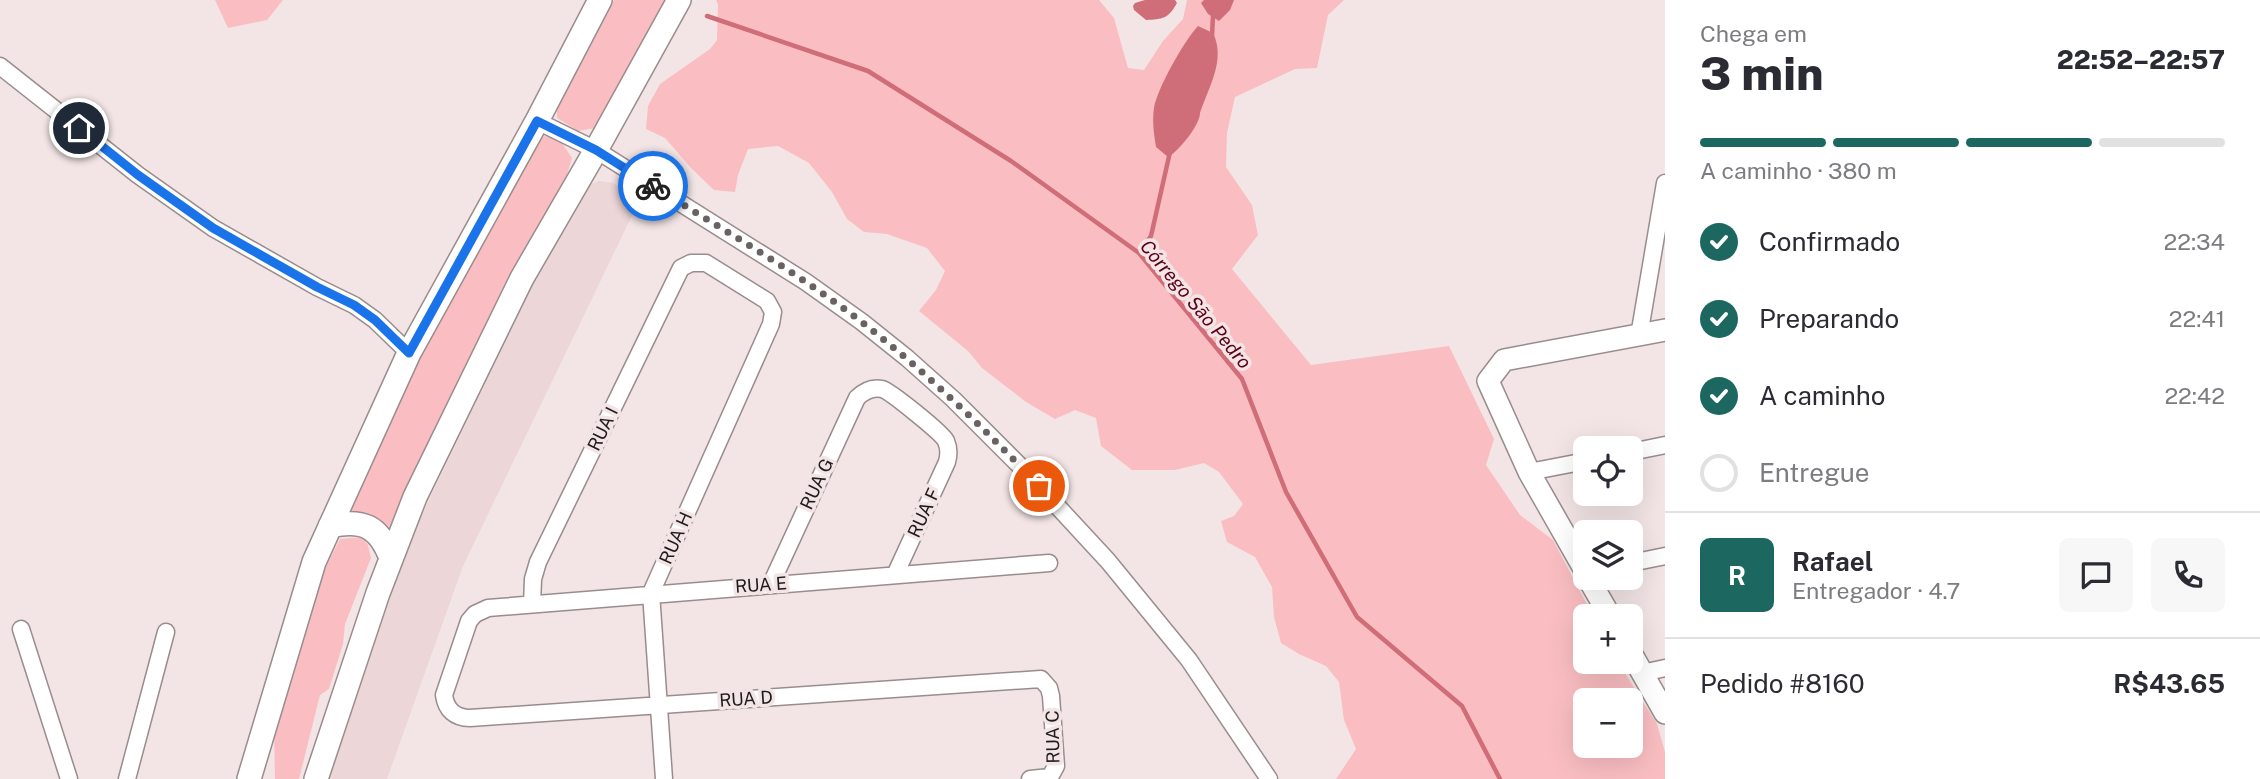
<!DOCTYPE html>
<html lang="pt">
<meta charset="utf-8">
<style>
:root{--surface:#fff;--page:#f7f7f7;--text:#2b2b33;--muted:#7c7c81;--line:#e1e1e2;--accent:#1c675f}
body{margin:0;font-family:"Public Sans",sans-serif;background:var(--page);color:var(--text);height:100vh;display:flex;flex-direction:column;font-size:26px;white-space:nowrap}
*{box-sizing:border-box;margin:0}
p{font-size:23px;color:var(--muted)}
.icon{flex:none;width:38px;height:38px;fill:none;stroke:currentColor;stroke-width:2;stroke-linecap:round;stroke-linejoin:round}
.map{position:relative;flex:1;overflow:hidden}
.sheet{display:flex;flex-direction:column;background:var(--surface);width:595px}
.sheet>*{flex:none}
.controls{position:absolute;left:1573px;top:436px;display:grid;gap:14px}
.controls a{display:grid;place-items:center;width:70px;height:70px;border-radius:10px;background:var(--surface);box-shadow:0 7px 28px #0002;font-size:35px}
.pin{position:absolute;display:grid;place-items:center;width:60px;height:60px;color:#fff;margin:-30px;border:4px solid #fff;border-radius:50%;box-shadow:0 2px 7px #0007}
.courier{position:absolute;display:grid;place-items:center;width:70px;height:70px;margin:-35px;border:5px solid #1a73e8;border-radius:50%;background:#fff;color:#222;box-shadow:0 2px 9px #0007}
.summary em{font-style:normal;font-weight:800}
.summary div{display:flex;flex-direction:column-reverse}
.summary{display:flex;align-items:center;justify-content:space-between;height:119px;padding:0 35px}
h1{font-size:46px;font-weight:800;line-height:52px}
.bar{display:grid;grid-template-columns:repeat(4,1fr);gap:10px 7px;align-content:center;height:84px;padding:0 35px}
.bar i{height:9px;border-radius:5px;background:var(--line)}
.bar .on{background:var(--accent)}
.bar p{grid-column:span 4}
.line{display:flex;align-items:center;gap:18px;padding:0 35px;border-top:2px solid var(--line)}
.line div{flex:1}
.round{display:grid;place-items:center;flex:none;width:74px;height:74px;border-radius:10px;background:var(--page)}
ol{padding:0 35px;list-style:none}
li{display:flex;align-items:center;gap:21px;height:77px}
li p{margin-inline-start:auto}
li .icon{padding:7px;border-radius:50%;background:var(--accent);color:#fff;stroke-width:4}
li:last-child{color:var(--muted)}
li i{width:38px;height:38px;border:4px solid var(--line);border-radius:50%}
main{display:flex;flex:1;min-height:0}
.map>svg:first-child{display:block}
</style>
<main>
<div class="map">
<svg width="1665" height="779" viewBox="0 0 1665 779">
<rect width="100%" height="100%" fill="#f3e5e5"/>
<path fill="#ecd6d7" d="M599 181 613 183 640 199 463 566 387 779H327L332 758 414 531 531 289 587 185Z"/>
<path fill="#fabec2" fill-rule="evenodd" d="M215 0H283L267 20 228 28Z
M614 0H667L595 128 578 131 557 118 556 101Z
M716 0H1099L1114 18 1128 68 1144 70 1163 41 1183 19 1187 0H1344L1328 15 1317 68 1295 69 1235 97 1227 133 1226 167 1252 205 1258 235 1232 269 1311 365 1449 346 1494 439 1486 465 1520 515 1553 540 1593 616H1586V662H1618L1657 724 1665 752V779H1336L1356 749 1344 720 1339 682 1326 666 1299 654 1281 643 1274 617 1272 587 1255 557 1227 542 1221 521 1234 516 1243 504 1219 472 1204 463 1175 470H1132L1101 446 1096 418 1075 410 1055 419 1026 402 982 368 968 351 919 311 936 290 945 271 927 248 887 234 864 232 847 219 832 192 809 163 778 146 748 149 738 175 735 192 714 190 692 169 665 138 646 129 648 106 660 84 710 49 717 40 718 5ZM1586 700H1631V746H1586Z
M545 136 560 140 572 158 566 178 487 326 389 534 343 515 410 369 533 142Z
M362 537 368 545 371 558 345 624 343 644 329 689 320 695 299 779H275L274 729 320 579 340 539Z"/>
<path fill="#cf6d78" d="M1145 0H1175L1177 3C1168 19 1163 19 1146 20L1134 10 1133 6 1135 3Z
M1204 0H1234L1230 10 1219 21 1208 14 1201 3Z
M1198 26 1213 33C1226 60 1209 86 1200 113 1200 125 1179 151 1168 157L1156 147C1154 134 1152 121 1154 108 1157 89 1184 41 1198 26Z"/>
<g fill="none" stroke-linecap="round" stroke-linejoin="round">
<path stroke="#cf6d78" stroke-width="4.5" d="M707 16 868 71 1011 161 1139 253 1242 379 1286 492 1357 617 1462 706 1500 779
M1212 36 1213 15 1221 0
M1139 253 1151 236 1170 152"/>
<defs>
<path id="minor" d="M0 66 138 175 213 228 317 287 354 305 375 320 409 353
M537 121 596 150 806 282 862 322 907 358 953 399 1022 468 1108 561 1189 660 1269 779
M1639 336 1665 183
M1631 452 1665 445
M1529 472 1586 461
M1631 563 1665 556
M771 584 857 398C864 391 872 387 882 389 890 391 942 433 946 441 949 448 949 455 947 462L895 575
M532 604 533 579 538 562 681 268 691 263H706L767 301 773 312 771 324 651 593 664 779
M21 629 69 779
M1642 673 1665 668
M127 779 166 632
M1030 779 1050 777 1056 766 1051 696 1049 688 1041 679 470 718C455 718 446 710 444 695L469 621 475 614 488 608 1049 563"/>
<path id="tertiary" d="M1586 572 1529 472 1488 381 1504 360 1665 330
M1588 578 1610 616
M1631 653 1665 713"/>
<path id="secondary" d="M330 526C363 519 379 526 391 558
M249 779 314 562 409 353 537 121 600 0
M316 779 378 593 415 497 522 278 596 150 679 0"/>
</defs>
<use href="#minor" stroke="#998c8d" stroke-width="19"/>
<use href="#tertiary" stroke="#998c8d" stroke-width="24"/>
<use href="#secondary" stroke="#998c8d" stroke-width="26"/>
<use href="#minor" stroke="#fff" stroke-width="16"/>
<use href="#tertiary" stroke="#fff" stroke-width="21"/>
<use href="#secondary" stroke="#fff" stroke-width="23"/>
</g>
<g fill="none" stroke-linecap="round" stroke-linejoin="round">
<path stroke="#6a6262" stroke-width="7" stroke-dasharray="0 12.6" d="M653 186C723 230 797 272 863 323 926 372 984 428 1039 486"/>
<path stroke="#1a73e8" stroke-width="9" d="M79 128 138 175 213 228 317 287 354 305 375 320 409 353 537 121 596 150 653 186"/>
</g>
<g text-anchor="middle" stroke-width="7" stroke-linejoin="round" paint-order="stroke">
<g font-size="18" fill="#201b1c" stroke="#f3e5e5">
<text transform="translate(603 429) rotate(-64)" y="6">RUA I</text>
<text transform="translate(817 484) rotate(-65)" y="6">RUA G</text>
<text transform="translate(924 513) rotate(-65)" y="6">RUA F</text>
<text transform="translate(676 538) rotate(-66)" y="6">RUA H</text>
<text transform="translate(761 585) rotate(-4)" y="6">RUA E</text>
<text transform="translate(746 699) rotate(-4)" y="6">RUA D</text>
<text transform="translate(1053 737) rotate(-91)" y="6">RUA C</text>
</g>
<g font-size="19" font-style="italic" fill="#5c001a" stroke="#f3e5e5">
<text transform="translate(1196 304) rotate(50)" y="7">Córrego São Pedro</text>
</g>
</g>
</svg>
<div class="controls">
<a><svg class="icon" aria-label="locate" viewBox="0 0 24 24"><circle cx="12" cy="12" r="6"/><path d="M12 2v4M12 18v4M2 12h4M18 12h4"/></svg></a>
<a><svg class="icon" aria-label="layers" viewBox="0 0 24 24"><path d="M12 4l9 5-9 5-9-5zM3 14l9 5 9-5"/></svg></a>
<a>+</a>
<a>−</a>
</div>
<div class="pin" style="left:1039px;top:486px;background:#ea580c"><svg class="icon" aria-label="bag" viewBox="0 0 24 24"><path d="M5 8h14l-1 12H6zM9 8a3 3 0 0 1 6 0"/></svg></div>
<div class="pin" style="left:79px;top:128px;background:#1f2937"><svg class="icon" aria-label="home" viewBox="0 0 24 24"><path d="M3 11l9-7 9 7M6 9v11h12V9"/></svg></div>
<div class="courier" style="left:653px;top:186px"><svg class="icon" aria-label="bike" viewBox="0 0 24 24"><circle cx="6" cy="16" r="4"/><circle cx="18" cy="16" r="4"/><path d="M6 16l4-8h5l3 8M10 8l3 8H6M13 5h3"/></svg></div>
</div>
<section class="sheet">
<div class="summary"><div><h1>3 min</h1><p>Chega em</p></div><em>22:52–22:57</em></div>
<div class="bar"><i class="on"></i><i class="on"></i><i class="on"></i><i></i><p>A caminho · 380 m</p></div>
<ol>
<li><svg class="icon" aria-label="check" viewBox="0 0 24 24"><path d="M5 12l5 5 9-10"/></svg>Confirmado<p>22:34</p></li>
<li><svg class="icon" aria-label="check" viewBox="0 0 24 24"><path d="M5 12l5 5 9-10"/></svg>Preparando<p>22:41</p></li>
<li><svg class="icon" aria-label="check" viewBox="0 0 24 24"><path d="M5 12l5 5 9-10"/></svg>A caminho<p>22:42</p></li>
<li><i></i>Entregue</li>
</ol>
<div class="line" style="height:126px"><b class="round" style="background:var(--accent);color:#fff">R</b><div><b>Rafael</b><p>Entregador · 4.7</p></div><a class="round"><svg class="icon" aria-label="chat" viewBox="0 0 24 24"><path d="M4 5h16v11H9l-5 4z"/></svg></a><a class="round"><svg class="icon" aria-label="phone" viewBox="0 0 24 24"><path d="M5 4h4l2 5-3 2q2 4 5 5l2-3 5 2v4C11 20 4 13 5 4z"/></svg></a></div>
<div class="line" style="height:91px"><div>Pedido #8160</div><b>R$43.65</b></div>
</section>
</main>
